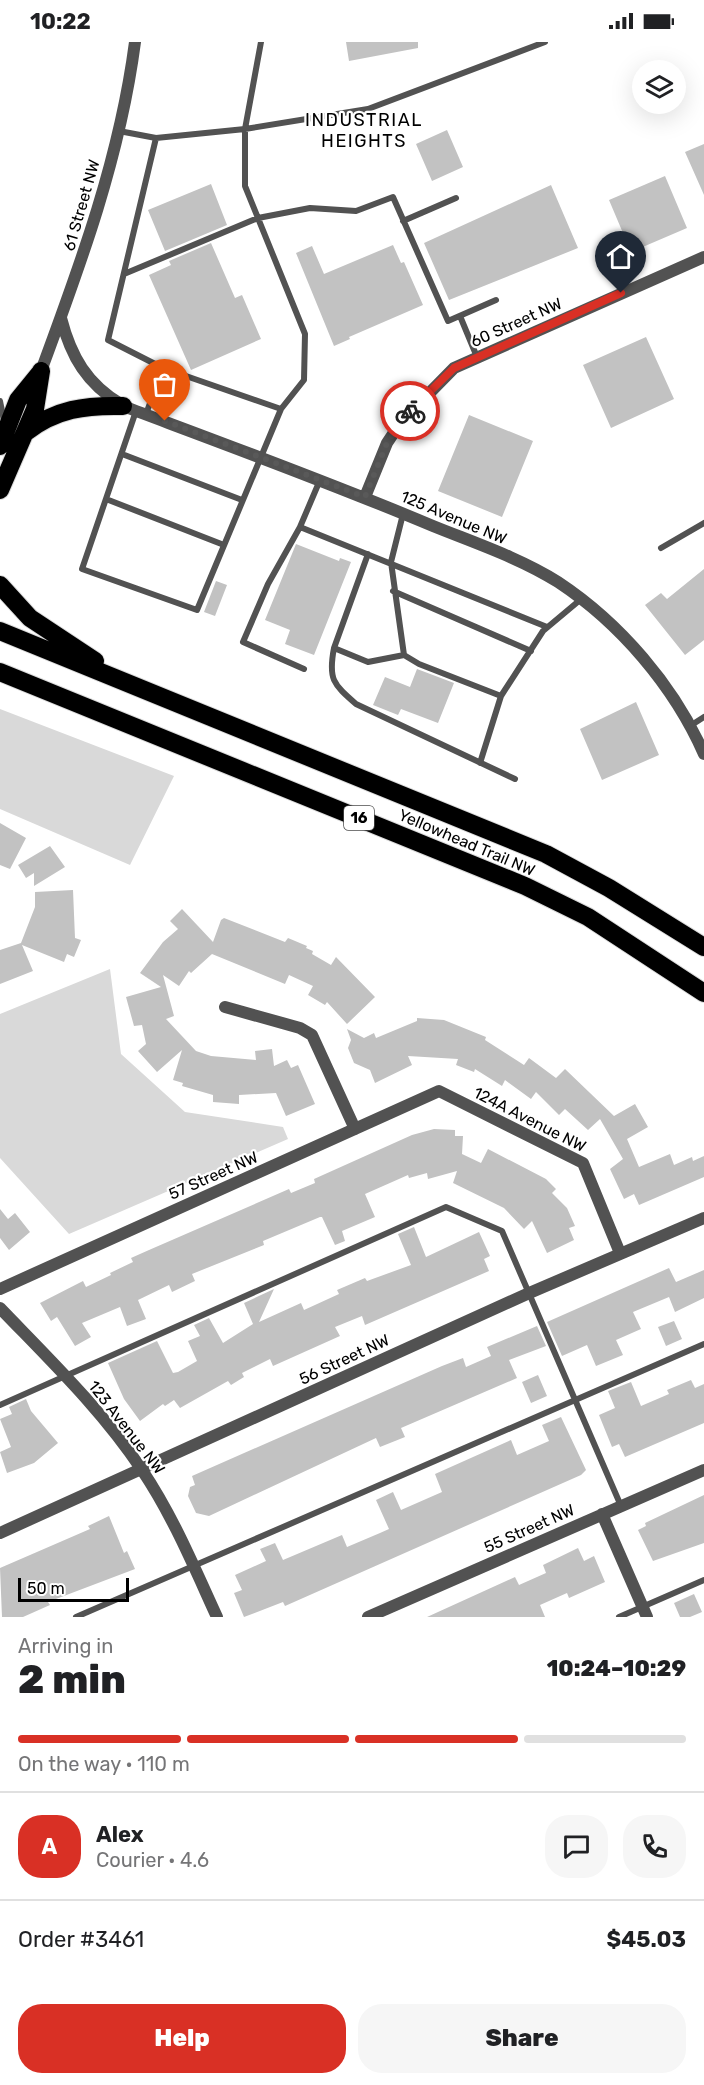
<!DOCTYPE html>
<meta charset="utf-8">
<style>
:root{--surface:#fff;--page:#f6f6f6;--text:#202124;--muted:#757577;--line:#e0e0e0;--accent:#d93025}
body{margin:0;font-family:Rubik,sans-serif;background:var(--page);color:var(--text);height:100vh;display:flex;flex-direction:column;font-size:22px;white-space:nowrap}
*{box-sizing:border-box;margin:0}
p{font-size:20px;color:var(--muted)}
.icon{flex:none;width:33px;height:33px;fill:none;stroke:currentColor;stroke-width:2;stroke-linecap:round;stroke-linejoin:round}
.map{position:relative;height:1575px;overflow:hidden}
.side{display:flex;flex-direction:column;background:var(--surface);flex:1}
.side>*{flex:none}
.fabs{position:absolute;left:632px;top:18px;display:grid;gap:12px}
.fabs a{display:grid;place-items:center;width:54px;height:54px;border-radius:50%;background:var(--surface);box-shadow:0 6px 24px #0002;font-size:30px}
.scale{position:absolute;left:18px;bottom:15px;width:111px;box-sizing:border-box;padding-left:6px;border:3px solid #000;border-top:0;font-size:16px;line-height:21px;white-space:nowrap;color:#000;-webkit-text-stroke:4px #fff;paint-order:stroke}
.pin{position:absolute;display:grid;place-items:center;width:51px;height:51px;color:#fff;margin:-62px -26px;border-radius:50% 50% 50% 0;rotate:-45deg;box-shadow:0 0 6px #0007}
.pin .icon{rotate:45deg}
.courier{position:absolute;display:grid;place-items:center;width:60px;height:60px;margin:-30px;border:4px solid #d93025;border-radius:50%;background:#fff;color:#222;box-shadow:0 2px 8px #0007}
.headline em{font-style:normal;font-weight:800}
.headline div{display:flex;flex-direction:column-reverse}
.headline{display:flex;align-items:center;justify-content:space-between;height:102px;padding:0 18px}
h1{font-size:39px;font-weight:800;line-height:45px}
.bar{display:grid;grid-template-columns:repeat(4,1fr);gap:9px 6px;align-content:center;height:72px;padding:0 18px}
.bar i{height:8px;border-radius:4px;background:var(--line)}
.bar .current{background:var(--accent)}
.bar p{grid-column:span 4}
.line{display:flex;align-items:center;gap:15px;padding:0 18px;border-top:2px solid var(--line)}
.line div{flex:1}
.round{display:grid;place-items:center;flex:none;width:63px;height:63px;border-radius:24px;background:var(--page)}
.primary-button{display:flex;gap:12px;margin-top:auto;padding:12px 18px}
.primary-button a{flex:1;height:69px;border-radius:24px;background:var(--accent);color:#fff;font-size:24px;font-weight:800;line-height:69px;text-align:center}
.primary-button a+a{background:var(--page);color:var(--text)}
.status{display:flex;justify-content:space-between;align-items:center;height:42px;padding:0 30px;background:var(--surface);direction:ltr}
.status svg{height:16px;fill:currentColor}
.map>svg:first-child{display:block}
</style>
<div class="status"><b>10:22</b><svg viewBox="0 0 49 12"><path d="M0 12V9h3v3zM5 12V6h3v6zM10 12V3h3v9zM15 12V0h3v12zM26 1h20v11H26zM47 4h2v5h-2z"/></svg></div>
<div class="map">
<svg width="704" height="1575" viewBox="0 0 704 1575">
<rect width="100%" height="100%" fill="#fff"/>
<path fill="#d9d9d9" d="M0 667 174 734 130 823 0 767Z
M110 927 121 1012 185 1070 283 1085 288 1097 69 1192 0 1116V972Z"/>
<path fill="#c2c2c2" d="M346 0H418V6L349 19Z
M447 88 463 125 432 139 416 102Z
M704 102V153L685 110Z
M665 134 687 186 631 210 609 158Z
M211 142 227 183 165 209 148 168Z
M551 143 578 206 449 258 424 201Z
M211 201 235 256 242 253 261 297 191 328 149 233 171 223 169 219Z
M393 203 401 221 404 220 423 263 349 295 350 297 334 304 296 211 312 204 324 232Z
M646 295 674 357 611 386 583 323Z
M469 373 533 399 502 475 438 449Z
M296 502 339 519 340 516 351 520 314 613 285 602 290 588 265 578Z
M704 527V598L685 613 645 563 661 551 667 557Z
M216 539 227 543 215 574 204 570Z
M417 627 454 641 438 681 401 667 398 673 373 663 385 635 410 645Z
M636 660 659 713 602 738 580 687Z
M0 781 26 796 10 827 0 823Z
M50 804 65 825 34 844V831L26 836 18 823Z
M73 848 75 896 81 898 74 915 67 912 64 920 22 903 33 929 0 942V908L21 901 35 865V850Z
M182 867 213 900 221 878 224 876 285 900 288 896 307 904 306 906 313 909 312 912 331 923 336 915 375 955 347 982 327 960 325 963 308 953 313 944 289 933 285 942 212 912 191 931 189 929 179 944 163 933 174 974 166 977 196 1009 211 1014 256 1018 255 1009 272 1007 274 1024 287 1018 291 1026 298 1023 315 1062 286 1074 276 1051 239 1053V1062L213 1060V1053L182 1044 183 1041 173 1038 182 1008 157 1030 138 1009 146 1002 142 983 134 984 126 955 161 945 140 931 163 900 178 887 170 879Z
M417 976 444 978 486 995 485 998 524 1023 529 1016 556 1036 565 1027 614 1074 635 1062 648 1085 627 1097 639 1125 670 1112 674 1123 692 1115 693 1119 704 1114V1135L639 1163 634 1152 624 1157 610 1127 623 1117 600 1077 588 1088 565 1067 559 1073 536 1050 531 1057 505 1038 502 1044 475 1027 474 1030 456 1023 458 1017 408 1014 412 1023 375 1041 370 1028 354 1021 348 1006 351 998 347 987 364 996 374 991 376 996 417 979Z
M434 1087 455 1088V1094H463L462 1112 481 1121 488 1107 546 1137 556 1147 552 1151 567 1166 575 1184 569 1186 574 1198 547 1211 532 1179 524 1187 504 1166 453 1141 457 1129 428 1137 427 1131 409 1136 408 1133 365 1152 375 1175 342 1189 345 1199 335 1203 322 1175H320L263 1199 264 1203 192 1232 195 1239 172 1250 169 1243 138 1258 146 1277 127 1284 120 1265 82 1281 91 1295 75 1304 57 1275 51 1279 40 1261 83 1239 86 1245 111 1233 110 1231 133 1220 131 1216 149 1208 289 1147 291 1151 315 1141 314 1137 412 1093Z
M0 1167 8 1177 15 1171 30 1190 9 1208 0 1196Z
M414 1185 426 1215 479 1190 490 1214 484 1217 489 1229 365 1283 362 1274 335 1285 340 1294 273 1324 270 1317 242 1331 244 1335 231 1343 228 1339 180 1366 174 1358 165 1364 163 1362 140 1379 124 1357 108 1321 157 1299 173 1331 178 1330 197 1319 188 1299 200 1294 194 1283 209 1276 223 1301 253 1282 244 1261 274 1247 259 1280 301 1261 304 1268 339 1252 337 1248 365 1236 367 1239 411 1223 398 1192Z
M669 1226 676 1240 704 1228V1256L675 1270 669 1255 633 1270 641 1287 616 1298 623 1313 596 1324 587 1303 562 1314 547 1280Z
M674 1279 682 1297 666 1304 658 1285Z
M537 1284 546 1304 509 1318 517 1336 401 1386 405 1395 380 1405 376 1396 209 1474 196 1471 188 1454 190 1445 195 1443 192 1434 442 1324 463 1316 466 1325 491 1314 487 1305Z
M538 1333 547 1354 531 1361 522 1340Z
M691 1338 695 1346 704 1342V1381L625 1415 619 1402 612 1405 599 1373 615 1366 608 1349 631 1340 641 1364 669 1352 667 1348Z
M26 1357 31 1369 58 1401 34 1421 7 1431 0 1410 11 1405 0 1377 12 1372 9 1365Z
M561 1375 586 1428 581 1433 285 1564 283 1560 244 1575 234 1551 242 1548 235 1533 266 1519 260 1507 275 1501 283 1518 342 1493 347 1505 380 1491 389 1487 376 1458 393 1450 401 1468 442 1450 435 1432 511 1398 517 1413 549 1399 542 1383Z
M704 1453V1501L653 1519 638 1488 646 1484 645 1481Z
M109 1474 124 1511 127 1509 135 1527 48 1560 50 1563 23 1575H2L0 1526 90 1487 88 1484Z
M578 1506 584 1519 594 1514 605 1540 569 1556 567 1551 540 1563 545 1575H427L515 1535 519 1543 546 1531 543 1523Z
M694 1552 702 1570 690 1575H680L674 1561Z"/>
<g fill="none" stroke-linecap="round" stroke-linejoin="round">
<defs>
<path id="motorway" d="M26 390C56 367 85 363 123 364
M0 404 18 358 40 331
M0 448 35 367 41 329
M0 543 30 576 95 619
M0 589 546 812 609 846 704 905
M0 630 525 844 588 875 704 951"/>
</defs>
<use href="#motorway" stroke="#dbdbdb" stroke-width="20"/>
<path stroke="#525252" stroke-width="6" d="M261 0 245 87 368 67 545 0
M119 89 156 96
M403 179 456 156
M124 232 258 176 310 166 356 169 393 155 448 279 496 258
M460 274 477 315
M163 326 281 367
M0 359 4 379
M136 369 82 527 197 568 281 367 304 338 305 292 245 144V87L156 96 108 298 163 326 146 372
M122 412 242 458
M320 438 300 485 547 585
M106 457 224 503
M403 472 391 520 404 613 419 622 501 654 543 589 580 558
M300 485 268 542 243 600 304 627
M661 506 704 481
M368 512 334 606 368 620 404 613
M393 549 531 609
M334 606C328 637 333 642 356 662L515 737
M690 684 704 675
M480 721 501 654
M0 1363 446 1165 502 1189 621 1464
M76 1575 704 1302
M619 1575 704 1538"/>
<path stroke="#525252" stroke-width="12" d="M123 364C227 403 331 441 433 484 475 501 520 516 558 540 620 581 674 644 704 712
M365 455 387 401 401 380 454 326 704 215
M225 965 300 986 312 993 355 1087
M0 1247 439 1049 583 1121 620 1211
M0 1266C50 1318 102 1368 142 1428 173 1474 194 1525 217 1575
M602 1472 647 1575
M0 1491 527 1252 704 1176
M368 1575 704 1428"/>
<path stroke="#525252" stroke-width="12" d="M61 276C71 315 87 342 122 363
M41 329C81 221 120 115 135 0"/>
<use href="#motorway" stroke="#000" stroke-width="18"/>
</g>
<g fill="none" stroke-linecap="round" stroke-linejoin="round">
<path stroke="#595959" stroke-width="6" stroke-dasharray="0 10.8" d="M165 379 365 455 387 401 410 369"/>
<path stroke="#d93025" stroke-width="8" d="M410 369 454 326 621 251"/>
</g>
<g text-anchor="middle" stroke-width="4.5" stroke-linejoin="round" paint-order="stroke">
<rect fill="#fff" stroke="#4c4c4c" stroke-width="1.5" x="344" y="764" width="30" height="24" rx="4.5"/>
<g font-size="15" font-weight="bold" fill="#000">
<text x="359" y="781">16</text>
</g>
<g font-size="16" fill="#000" stroke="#fff">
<text transform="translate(81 163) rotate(-74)" y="6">61 Street NW</text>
<text transform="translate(516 280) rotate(-24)" y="6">60 Street NW</text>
<text transform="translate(454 475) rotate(23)" y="6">125 Avenue NW</text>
<text transform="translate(467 800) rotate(23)" y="6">Yellowhead Trail NW</text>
<text transform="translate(530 1077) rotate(27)" y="6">124A Avenue NW</text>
<text transform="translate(213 1133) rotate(-24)" y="6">57 Street NW</text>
<text transform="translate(344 1317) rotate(-25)" y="6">56 Street NW</text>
<text transform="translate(127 1385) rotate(52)" y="6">123 Avenue NW</text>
<text transform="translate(529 1486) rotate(-24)" y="6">55 Street NW</text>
</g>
<g font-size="18" letter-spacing="1.5" fill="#000" stroke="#fff">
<text x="364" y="84">INDUSTRIAL<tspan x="364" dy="21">HEIGHTS</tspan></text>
</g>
</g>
</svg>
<div class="fabs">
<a><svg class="icon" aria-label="layers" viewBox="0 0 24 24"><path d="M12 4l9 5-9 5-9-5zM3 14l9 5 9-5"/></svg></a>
</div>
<div class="scale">50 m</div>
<div class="pin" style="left:165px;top:379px;background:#ea580c"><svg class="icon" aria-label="bag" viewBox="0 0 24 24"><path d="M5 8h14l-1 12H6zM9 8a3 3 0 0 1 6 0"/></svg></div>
<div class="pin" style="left:621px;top:251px;background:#1f2937"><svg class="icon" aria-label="home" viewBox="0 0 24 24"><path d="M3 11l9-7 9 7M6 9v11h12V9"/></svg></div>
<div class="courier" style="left:410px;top:369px"><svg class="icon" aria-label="bike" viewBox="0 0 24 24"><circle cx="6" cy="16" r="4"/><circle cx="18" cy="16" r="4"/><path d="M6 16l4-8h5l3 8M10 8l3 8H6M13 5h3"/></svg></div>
</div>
<section class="side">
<div class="headline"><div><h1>2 min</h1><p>Arriving in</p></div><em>10:24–10:29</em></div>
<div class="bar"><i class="current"></i><i class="current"></i><i class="current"></i><i></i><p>On the way · 110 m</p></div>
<div class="line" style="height:108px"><b class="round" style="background:var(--accent);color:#fff">A</b><div><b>Alex</b><p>Courier · 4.6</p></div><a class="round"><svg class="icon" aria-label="chat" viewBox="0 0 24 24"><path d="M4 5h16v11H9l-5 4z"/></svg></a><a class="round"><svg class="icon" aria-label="phone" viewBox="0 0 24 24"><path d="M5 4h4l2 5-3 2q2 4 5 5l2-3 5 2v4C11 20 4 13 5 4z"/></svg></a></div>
<div class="line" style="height:78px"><div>Order #3461</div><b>$45.03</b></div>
<div class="primary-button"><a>Help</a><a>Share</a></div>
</section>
